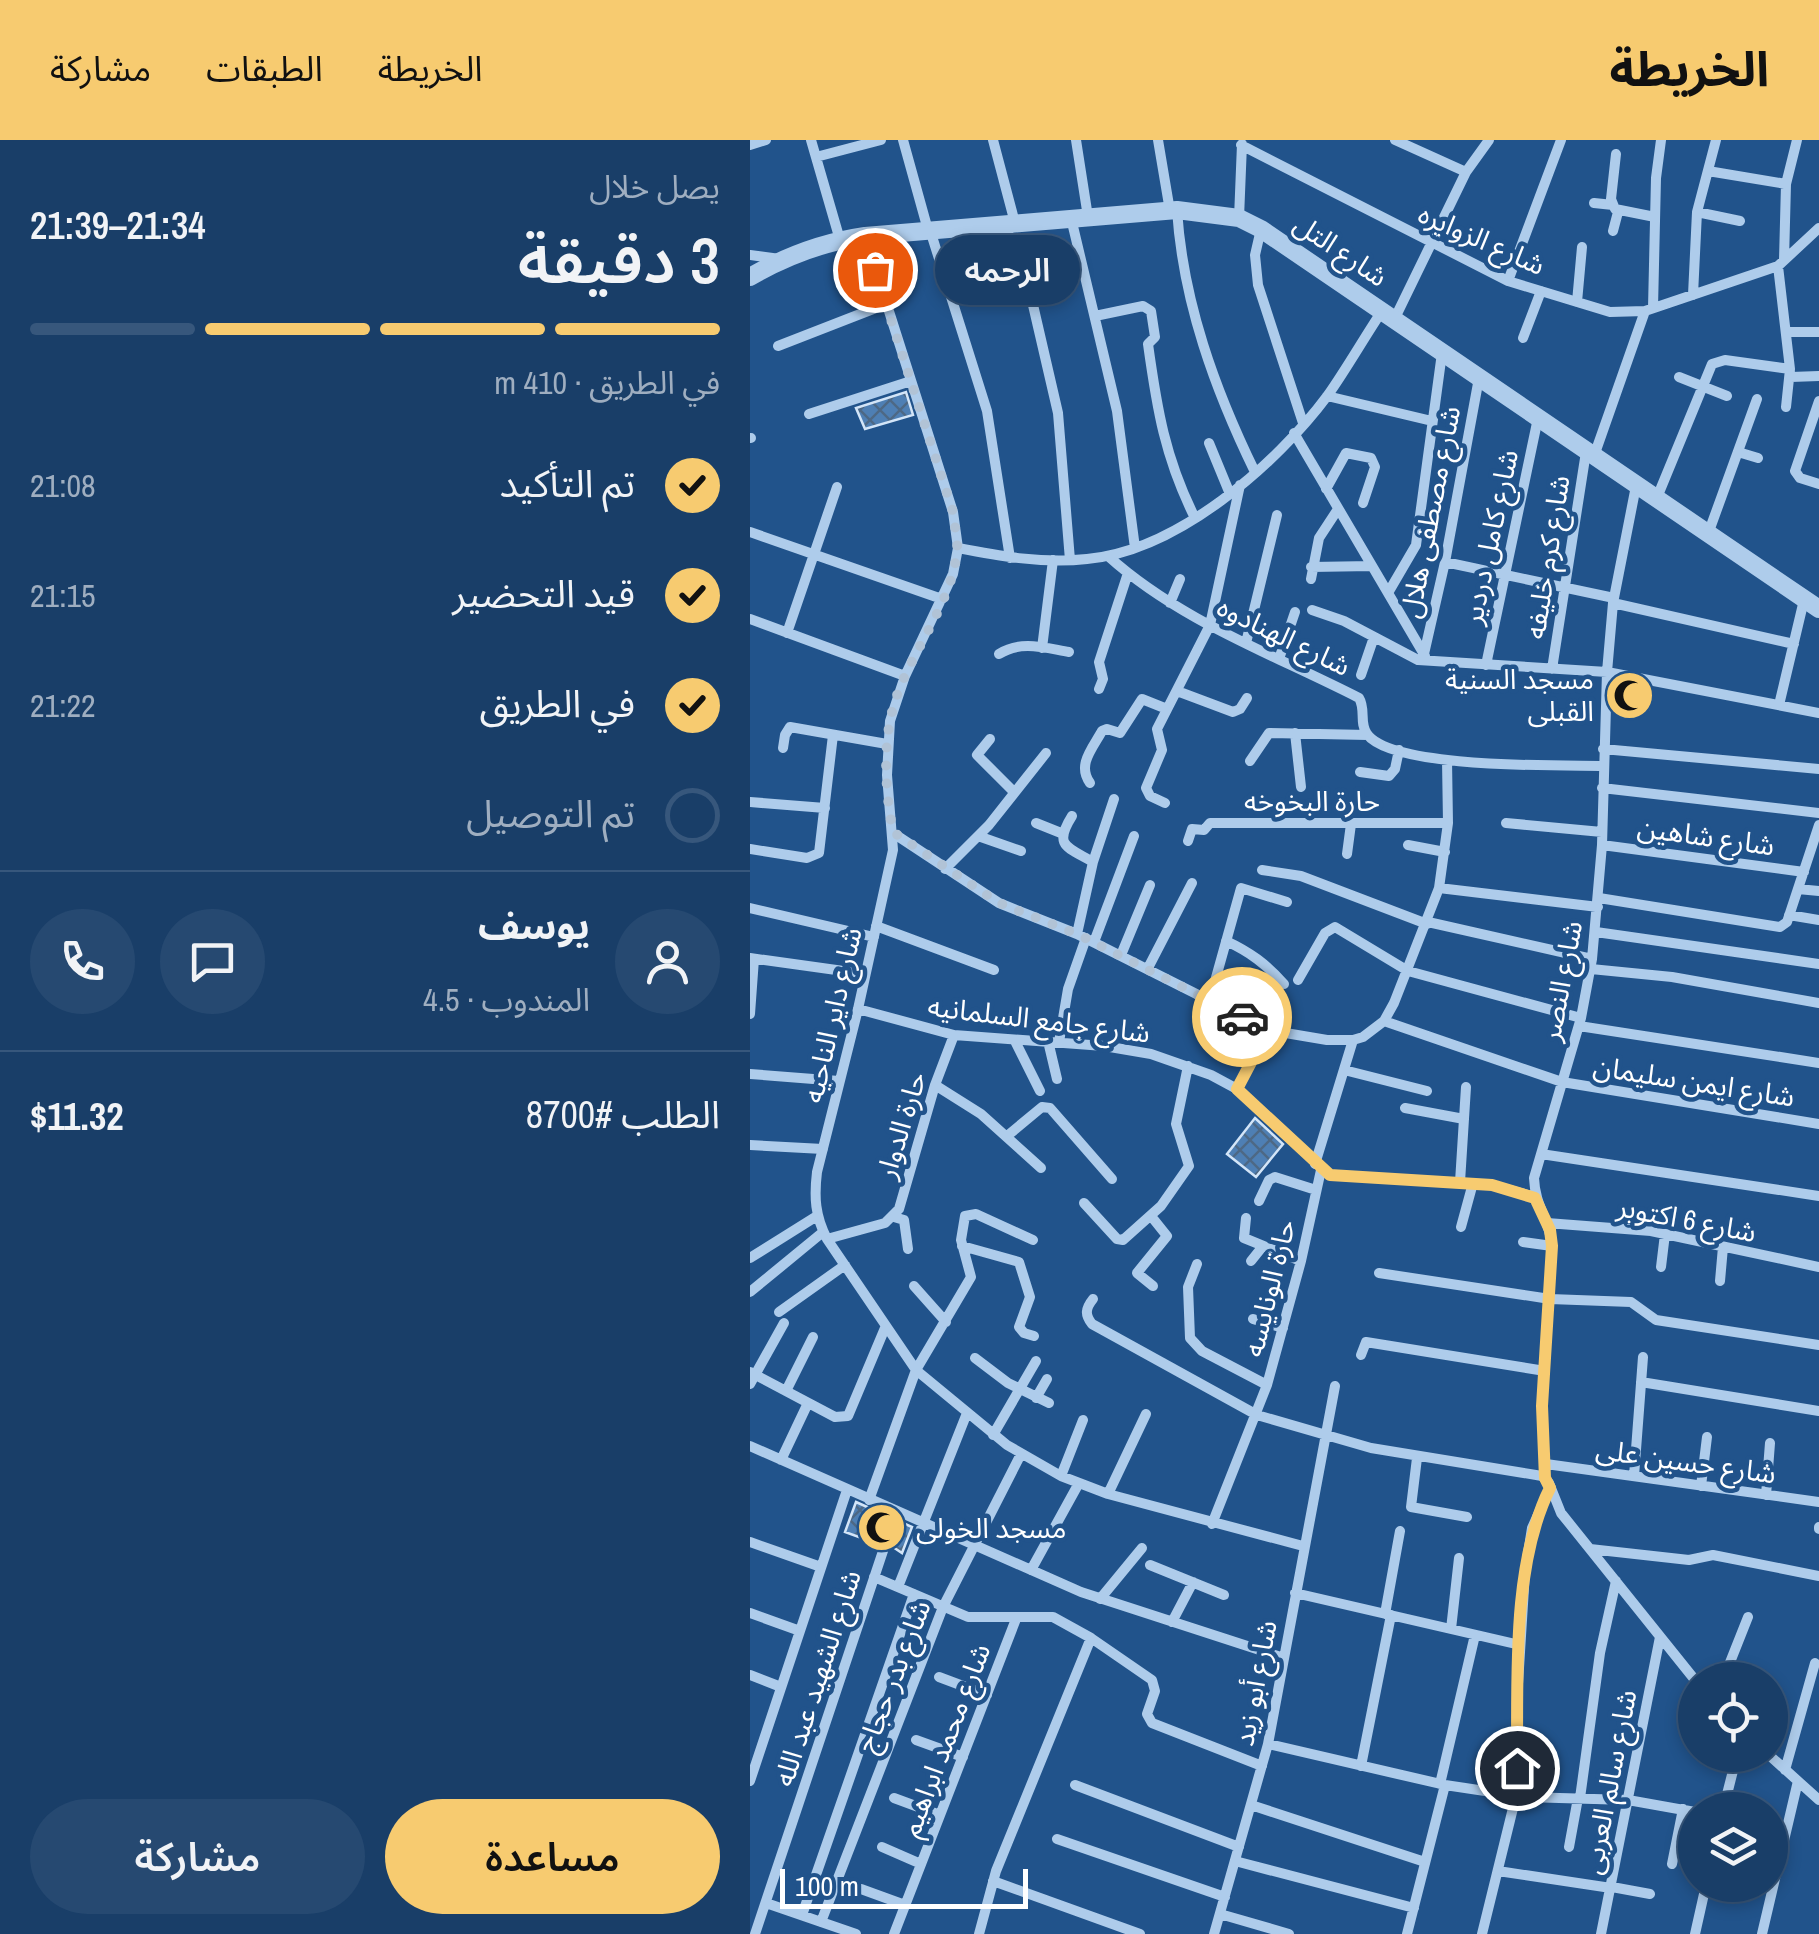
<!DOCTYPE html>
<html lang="ar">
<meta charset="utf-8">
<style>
:root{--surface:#193e68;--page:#264971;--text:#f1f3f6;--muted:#9faec0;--line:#37577c;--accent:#f7cb70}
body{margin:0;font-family:"Archivo Narrow","Noto Sans Arabic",sans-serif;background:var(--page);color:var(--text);direction:rtl;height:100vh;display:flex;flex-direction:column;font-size:38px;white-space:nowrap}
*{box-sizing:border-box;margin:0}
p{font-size:32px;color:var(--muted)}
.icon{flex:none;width:55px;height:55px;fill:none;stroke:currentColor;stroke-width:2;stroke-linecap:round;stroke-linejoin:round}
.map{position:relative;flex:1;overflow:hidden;direction:ltr}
.details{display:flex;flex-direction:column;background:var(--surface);width:750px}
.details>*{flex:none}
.buttons{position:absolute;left:928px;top:1522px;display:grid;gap:20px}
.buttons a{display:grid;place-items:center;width:110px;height:110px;border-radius:50%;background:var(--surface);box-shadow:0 5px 15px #0003,0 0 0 2px var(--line);font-size:50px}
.scale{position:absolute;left:30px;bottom:25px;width:248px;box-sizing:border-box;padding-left:10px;border:5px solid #fff;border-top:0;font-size:28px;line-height:35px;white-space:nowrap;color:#fff;-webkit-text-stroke:8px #21538b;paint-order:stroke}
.pin{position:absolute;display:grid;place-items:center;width:85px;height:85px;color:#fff;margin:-42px;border:5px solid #fff;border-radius:50%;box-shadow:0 2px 10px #0007}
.courier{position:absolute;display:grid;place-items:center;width:100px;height:100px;margin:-50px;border:8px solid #f7cb70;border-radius:50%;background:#fff;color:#222;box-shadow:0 2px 12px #0007}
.bubble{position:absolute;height:70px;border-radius:35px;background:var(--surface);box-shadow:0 5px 15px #0003,0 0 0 2px var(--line);font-size:32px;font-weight:600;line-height:70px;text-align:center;direction:rtl}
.head em{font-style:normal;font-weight:600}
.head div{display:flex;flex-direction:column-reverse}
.head{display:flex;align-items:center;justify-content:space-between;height:170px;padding:0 30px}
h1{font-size:65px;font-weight:600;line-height:75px}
.bar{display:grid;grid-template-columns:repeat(4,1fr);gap:15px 10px;align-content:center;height:120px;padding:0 30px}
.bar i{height:12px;border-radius:8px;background:var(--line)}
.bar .current{background:var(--accent)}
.bar p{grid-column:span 4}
.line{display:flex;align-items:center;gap:25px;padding:0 30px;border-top:2px solid var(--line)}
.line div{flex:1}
.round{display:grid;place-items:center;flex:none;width:105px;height:105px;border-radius:52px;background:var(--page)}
ol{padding:0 30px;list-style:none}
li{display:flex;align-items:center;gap:30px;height:110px}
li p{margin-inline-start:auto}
li .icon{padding:10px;border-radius:50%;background:var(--accent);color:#111;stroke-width:4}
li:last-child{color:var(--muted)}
li i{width:55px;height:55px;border:5px solid var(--line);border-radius:50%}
.button{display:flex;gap:20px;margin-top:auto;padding:20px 30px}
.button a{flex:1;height:115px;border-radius:60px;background:var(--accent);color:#111;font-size:40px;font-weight:600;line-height:115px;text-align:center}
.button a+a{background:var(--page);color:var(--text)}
header{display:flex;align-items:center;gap:60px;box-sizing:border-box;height:140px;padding:0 50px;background:var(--accent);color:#111}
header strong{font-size:48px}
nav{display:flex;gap:55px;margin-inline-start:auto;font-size:35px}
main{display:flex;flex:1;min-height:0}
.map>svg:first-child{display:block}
</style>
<header>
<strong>الخريطة</strong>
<nav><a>الخريطة</a><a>الطبقات</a><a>مشاركة</a></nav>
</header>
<main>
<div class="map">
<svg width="1069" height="1794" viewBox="0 0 1069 1794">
<defs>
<pattern id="building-cross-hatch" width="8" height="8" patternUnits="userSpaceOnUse" patternTransform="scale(2.5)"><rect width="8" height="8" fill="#4e7fb4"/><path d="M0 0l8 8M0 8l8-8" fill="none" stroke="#4d6885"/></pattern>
</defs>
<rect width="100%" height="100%" fill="#21538b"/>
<path fill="url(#building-cross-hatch)" stroke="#d3e5f8" stroke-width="2.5" d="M156 252 163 275 115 289 106 268Z
M865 543 898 549V569L865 566Z
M505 978 533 1004 506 1037 477 1014Z
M106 1362 162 1387 152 1413 137 1403 128 1404 95 1392Z"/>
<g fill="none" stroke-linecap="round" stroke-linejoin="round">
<path stroke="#aecceb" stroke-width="10" d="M61 0 90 100
M153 0 178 90
M243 0 265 83
M326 0 338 77
M408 0 420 71
M645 0 716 32
M0 5 16 0
M491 5 758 141 860 172 895 171 1028 126 1069 88
M866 14 861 59 865 69 905 77
M66 17 131 0
M958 31 1036 44
M844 63 863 65
M427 70C433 162 465 250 505 332
M947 72 990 81
M321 78 367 271 385 408
M489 78 492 4
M255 84 283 165 308 273 320 420
M511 89 505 115 508 145 553 283
M180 90 237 271 260 418
M863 91 868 72
M115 96 203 372 208 408 203 434 155 536 140 581 137 635 143 710 108 869 67 1032C64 1057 65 1076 77 1099L166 1230 257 1305 311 1336 358 1354 553 1406
M0 115 30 119
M1034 120 1036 44 1047 0
M1028 126 1040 229 1036 267
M758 141 811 0
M943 155 947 72 966 0
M827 162 832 107
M903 168 906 38 911 0
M345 176 393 166 401 171 405 197 398 204C407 269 415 318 445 378
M644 180 716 32 739 0
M1036 192H1069
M773 198 791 151
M28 206 136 164
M929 237 977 256
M1041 237 1069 236
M577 256 682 281
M1069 261 1045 331 1050 338 1069 344
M59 274 161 241
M544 293 675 516
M0 298H1
M459 303 480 354
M988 312 1008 318
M844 316 895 171
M576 349 596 313 621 318 625 327 613 363
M906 360 962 224 975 220 1040 229
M0 392 192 459
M958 394 1007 259
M208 408C250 416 293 424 337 419 427 411 526 325 578 255 597 228 614 198 632 171
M358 416C430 481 523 514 609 558 616 569 609 583 617 594 642 629 809 625 853 626
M695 422 864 458
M561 427 622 426
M561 439 569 398 588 369
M638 453 666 405 692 213
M420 463 430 439
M863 463 1044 504
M562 470 594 481 668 520 857 532 1069 573
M0 479 155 536
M37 493 87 347
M496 503 527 375
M292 508 303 420
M249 514C271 500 295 508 319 512
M674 514 695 422 729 238
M529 519 545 472
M736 525 788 278
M802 529 836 312
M611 535 624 497
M349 549 353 539 349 522 378 433
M427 551 483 572 490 569 497 558
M1029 565 1054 460
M545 593 551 647
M240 599 227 615 264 652
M33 608 35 595 40 587 137 604
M853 609 1069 629
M500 621 519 593 618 595
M610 632 639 636 645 629 649 610
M340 643C327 625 342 609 352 591L357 589 370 593 392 559 417 569
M852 648 1069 673
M0 662 75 668
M415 663 400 656 396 648 412 610 407 589 460 485 490 345
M322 676C303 706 317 707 343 722
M286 683 311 693
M756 683 852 692
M143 693 249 763 327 794 518 890 577 900H603L613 897 634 881 644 863 689 748 698 683 697 620
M228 696 271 711
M438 701 442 689 454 690 460 683H698
M658 705 695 712
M852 705 1054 732
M0 709 57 718 69 713 83 595
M597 714 601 684
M195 729 239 685 296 613
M512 730 551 736 677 784
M689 748 848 767
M1048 749 1069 751
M849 758 1030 787 1037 782 1069 685
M0 768 124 797
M1039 775 1069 780
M678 782 842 819
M126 786 244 830
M846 792 1069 824
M327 794 343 722 364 659
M476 801C500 812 516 824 534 844
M344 802 384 696
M371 815 400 745
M0 818 115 834
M398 828 442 743
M841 829 922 837 1069 863
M548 840 575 793 585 787 658 831 831 878
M460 859 491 748 537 762
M108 869 204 895 354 906 401 914 461 935 487 949 580 1035 742 1045 785 1057
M0 874 4 819
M634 881 812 942 1069 984
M829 886 1069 923
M265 901 290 951
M298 901 307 939
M309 902 318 849 336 798
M594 930 677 951
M0 934 89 941
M185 945 231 974 291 1028
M487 949 518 890
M655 968 714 979
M257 996 292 967 300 968 362 1039
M0 1005 73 1009
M791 1014 1069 1056
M565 1024 603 900
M710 1042 716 947
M509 1061 519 1040 525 1037 566 1050
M334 1063 367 1099 373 1100 411 1066 439 1026 426 984 438 926
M401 1076 417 1096 387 1133 403 1146
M144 1077 154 1080 158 1109
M496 1078 494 1098 551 1121
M797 1083 901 1091 1069 1127
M711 1087 723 1043
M77 1099 135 1083 149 1069 185 945 204 895
M773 1102 802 1106
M212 1106 269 1122 280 1157 269 1187 274 1193 284 1196
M0 1118 67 1076
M501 1121 513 1106
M447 1124 438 1147 440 1198 452 1211 517 1245
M911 1127 915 1094
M629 1133 800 1159 881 1162 906 1180 1069 1205
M970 1141 973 1107
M164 1146 196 1182
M0 1152 73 1092
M343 1159C335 1169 335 1175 342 1184L507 1275 621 1308 792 1336 799 1343 811 1373 945 1540
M29 1172 95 1125
M503 1179 533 1188
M611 1215 616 1202 795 1231
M225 1218 258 1243 299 1263
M0 1232 85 1277 98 1276 135 1188
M891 1242 1069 1271
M0 1244 34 1183
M36 1251 63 1197
M286 1258 297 1239
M243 1295 286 1221
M0 1306 331 1452 534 1518
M667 1318 661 1367 717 1377
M31 1320 58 1263
M796 1324 1069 1362
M311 1336 333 1280
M884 1336 893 1217
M795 1338 792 1265 802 1106C800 1080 785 1067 784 1038L831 878 842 819 852 705 857 532 863 463 886 346
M951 1346 957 1297
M358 1354 396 1274
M1016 1355 1020 1303
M119 1360 166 1230 221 1137 211 1100 215 1076 226 1074 283 1100
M462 1384 517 1245 551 1121 571 1030
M1069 1389V1387
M0 1402 71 1427
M840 1409 939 1420 963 1415 1069 1436
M400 1425 474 1455
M281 1430 329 1343
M124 1437 218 1477H303L341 1498 402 1540 405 1551 397 1574 402 1583 512 1626
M148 1447 217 1273
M545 1453 770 1505
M350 1459 392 1408
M0 1473 50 1491
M635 1474 650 1391
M422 1482 443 1442
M701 1489 709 1418
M0 1535 31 1547
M189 1537 237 1555
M973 1540 998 1477
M166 1600 213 1617
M518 1604 695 1645 775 1657 878 1660 945 1672
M1019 1615 1069 1660
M611 1626 641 1475
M1035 1630 1065 1523
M0 1641 97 1350
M690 1644 725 1495
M325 1645 489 1707
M144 1658 190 1675
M830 1658 850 1513 866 1441
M501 1665 675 1722
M973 1670 987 1615
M307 1699 475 1757
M132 1707 171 1724
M819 1707 828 1658
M485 1721 664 1768
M922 1724 933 1669
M748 1731 861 1748
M243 1741 390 1794
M862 1747 900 1754
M111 1749 155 1765
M16 1763 106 1794
M470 1774 539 1794
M52 1775 164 1454
M71 1782 193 1467 271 1314
M5 1794 133 1411
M144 1794 266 1479
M229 1794 246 1731 341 1498
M464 1794 518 1604 585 1246
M657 1794 695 1645
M732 1794 766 1656 768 1544 775 1432 782 1388 800 1348
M851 1794 910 1497
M945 1794 956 1745
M1012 1794 1048 1641"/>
<path stroke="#aecceb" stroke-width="18" d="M0 137C36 116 74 102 115 96L427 70 489 78 511 89 1069 469"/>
</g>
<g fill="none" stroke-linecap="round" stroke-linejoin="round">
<path stroke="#b1c3d6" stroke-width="10" stroke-dasharray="0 18" d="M125 130 203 372C204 385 208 398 207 411 202 464 161 511 145 561 132 603 135 650 143 692L249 763 327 794 492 877"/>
<path stroke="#f7cb70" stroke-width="12" d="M492 877 518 890 487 949 580 1035 742 1045 785 1058 800 1090 802 1106 792 1266 795 1338 800 1348C761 1426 768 1542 767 1628"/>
</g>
<defs>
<symbol id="mosque-disc" viewBox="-11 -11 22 22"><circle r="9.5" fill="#f7cb70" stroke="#21538b"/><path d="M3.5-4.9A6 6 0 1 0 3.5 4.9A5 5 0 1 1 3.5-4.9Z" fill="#111"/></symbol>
</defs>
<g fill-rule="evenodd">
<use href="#mosque-disc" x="852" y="528" width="55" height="55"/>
<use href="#mosque-disc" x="104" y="1360" width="55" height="55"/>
</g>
<g text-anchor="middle" stroke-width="9" stroke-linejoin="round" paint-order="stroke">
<g font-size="28" fill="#fff" stroke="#21538b">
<text transform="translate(732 99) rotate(24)" y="10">شارع الزوايره</text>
<text transform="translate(591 110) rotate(34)" y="10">شارع التل</text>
<text transform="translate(680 372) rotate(-79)" y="10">شارع مصطفى هلال</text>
<text transform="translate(740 397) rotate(-78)" y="10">شارع كامل دردير</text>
<text transform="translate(797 417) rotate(-81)" y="10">شارع كرم خليفه</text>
<text transform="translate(534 496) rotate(26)" y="10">شارع الهنادوه</text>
<text x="562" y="671">حارة البخوخه</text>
<text transform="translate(956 696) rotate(8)" y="10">شارع شاهين</text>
<text transform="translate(811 841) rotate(-79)" y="10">شارع النصر</text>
<text transform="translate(82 875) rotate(-77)" y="10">شارع داير الناحيه</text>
<text transform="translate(289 879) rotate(7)" y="10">شارع جامع السلمانيه</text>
<text transform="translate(944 941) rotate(9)" y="10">شارع ايمن سليمان</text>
<text transform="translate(151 985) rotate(-73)" y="10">حارة الدوار</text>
<text transform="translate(937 1079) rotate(11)" y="10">شارع 6 اكتوبر</text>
<text transform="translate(519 1148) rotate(-76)" y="10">حارة الونايسه</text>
<text transform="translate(936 1321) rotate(8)" y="10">شارع حسين على</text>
<text transform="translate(143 1536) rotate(-69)" y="10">شارع بدر حجاج</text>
<text transform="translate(67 1538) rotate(-72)" y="10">شارع الشهيد عبد الله</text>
<text transform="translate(505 1543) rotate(-79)" y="10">شارع أبو زيد</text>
<text transform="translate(195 1600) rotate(-69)" y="10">شارع محمد ابراهيم</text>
<text transform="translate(859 1642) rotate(-79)" y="10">شارع سالم العربى</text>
</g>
<g font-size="28" fill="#fff" stroke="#21538b" text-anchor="end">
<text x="844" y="549">مسجد السنية<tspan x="844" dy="32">القبلى</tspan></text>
<text x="166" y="1398" text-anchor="start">مسجد الخولى</text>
</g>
</g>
</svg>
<div class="buttons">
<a><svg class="icon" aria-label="locate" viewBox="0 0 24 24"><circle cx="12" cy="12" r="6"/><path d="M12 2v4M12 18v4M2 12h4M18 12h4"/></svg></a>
<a><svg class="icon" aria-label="layers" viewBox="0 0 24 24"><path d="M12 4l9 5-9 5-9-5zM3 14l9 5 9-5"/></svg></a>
</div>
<div class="scale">100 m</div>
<div class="pin" style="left:125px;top:130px;background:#ea580c"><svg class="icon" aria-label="bag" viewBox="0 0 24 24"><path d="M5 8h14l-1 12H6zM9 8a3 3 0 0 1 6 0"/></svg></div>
<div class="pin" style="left:767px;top:1628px;background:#1f2937"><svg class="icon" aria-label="home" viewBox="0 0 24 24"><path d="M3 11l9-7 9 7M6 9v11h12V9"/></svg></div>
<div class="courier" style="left:492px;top:877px"><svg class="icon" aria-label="car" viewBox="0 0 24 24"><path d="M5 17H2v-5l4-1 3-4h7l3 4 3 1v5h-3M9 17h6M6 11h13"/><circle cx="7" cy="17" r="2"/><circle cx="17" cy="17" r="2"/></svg></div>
<div class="bubble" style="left:185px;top:95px;width:145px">الرحمه</div>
</div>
<section class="details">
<div class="head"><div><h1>3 دقيقة</h1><p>يصل خلال</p></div><em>21:34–21:39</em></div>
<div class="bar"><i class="current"></i><i class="current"></i><i class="current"></i><i></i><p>في الطريق · 410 m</p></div>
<ol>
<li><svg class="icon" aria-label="check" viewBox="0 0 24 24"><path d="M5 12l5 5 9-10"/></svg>تم التأكيد<p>21:08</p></li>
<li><svg class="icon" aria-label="check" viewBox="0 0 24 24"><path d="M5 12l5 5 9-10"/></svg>قيد التحضير<p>21:15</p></li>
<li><svg class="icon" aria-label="check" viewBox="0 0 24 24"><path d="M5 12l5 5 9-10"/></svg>في الطريق<p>21:22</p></li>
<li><i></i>تم التوصيل</li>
</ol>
<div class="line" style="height:180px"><a class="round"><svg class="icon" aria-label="person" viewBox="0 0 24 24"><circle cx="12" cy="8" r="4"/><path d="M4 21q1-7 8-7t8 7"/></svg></a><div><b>يوسف</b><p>المندوب · 4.5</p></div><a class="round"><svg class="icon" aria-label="chat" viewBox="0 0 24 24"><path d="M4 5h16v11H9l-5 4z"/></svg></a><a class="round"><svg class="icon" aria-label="phone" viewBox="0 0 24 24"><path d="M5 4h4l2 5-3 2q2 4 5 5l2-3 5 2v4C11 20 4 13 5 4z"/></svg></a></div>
<div class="line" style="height:130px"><div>الطلب #8700</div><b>$11.32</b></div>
<div class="button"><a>مساعدة</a><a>مشاركة</a></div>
</section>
</main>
